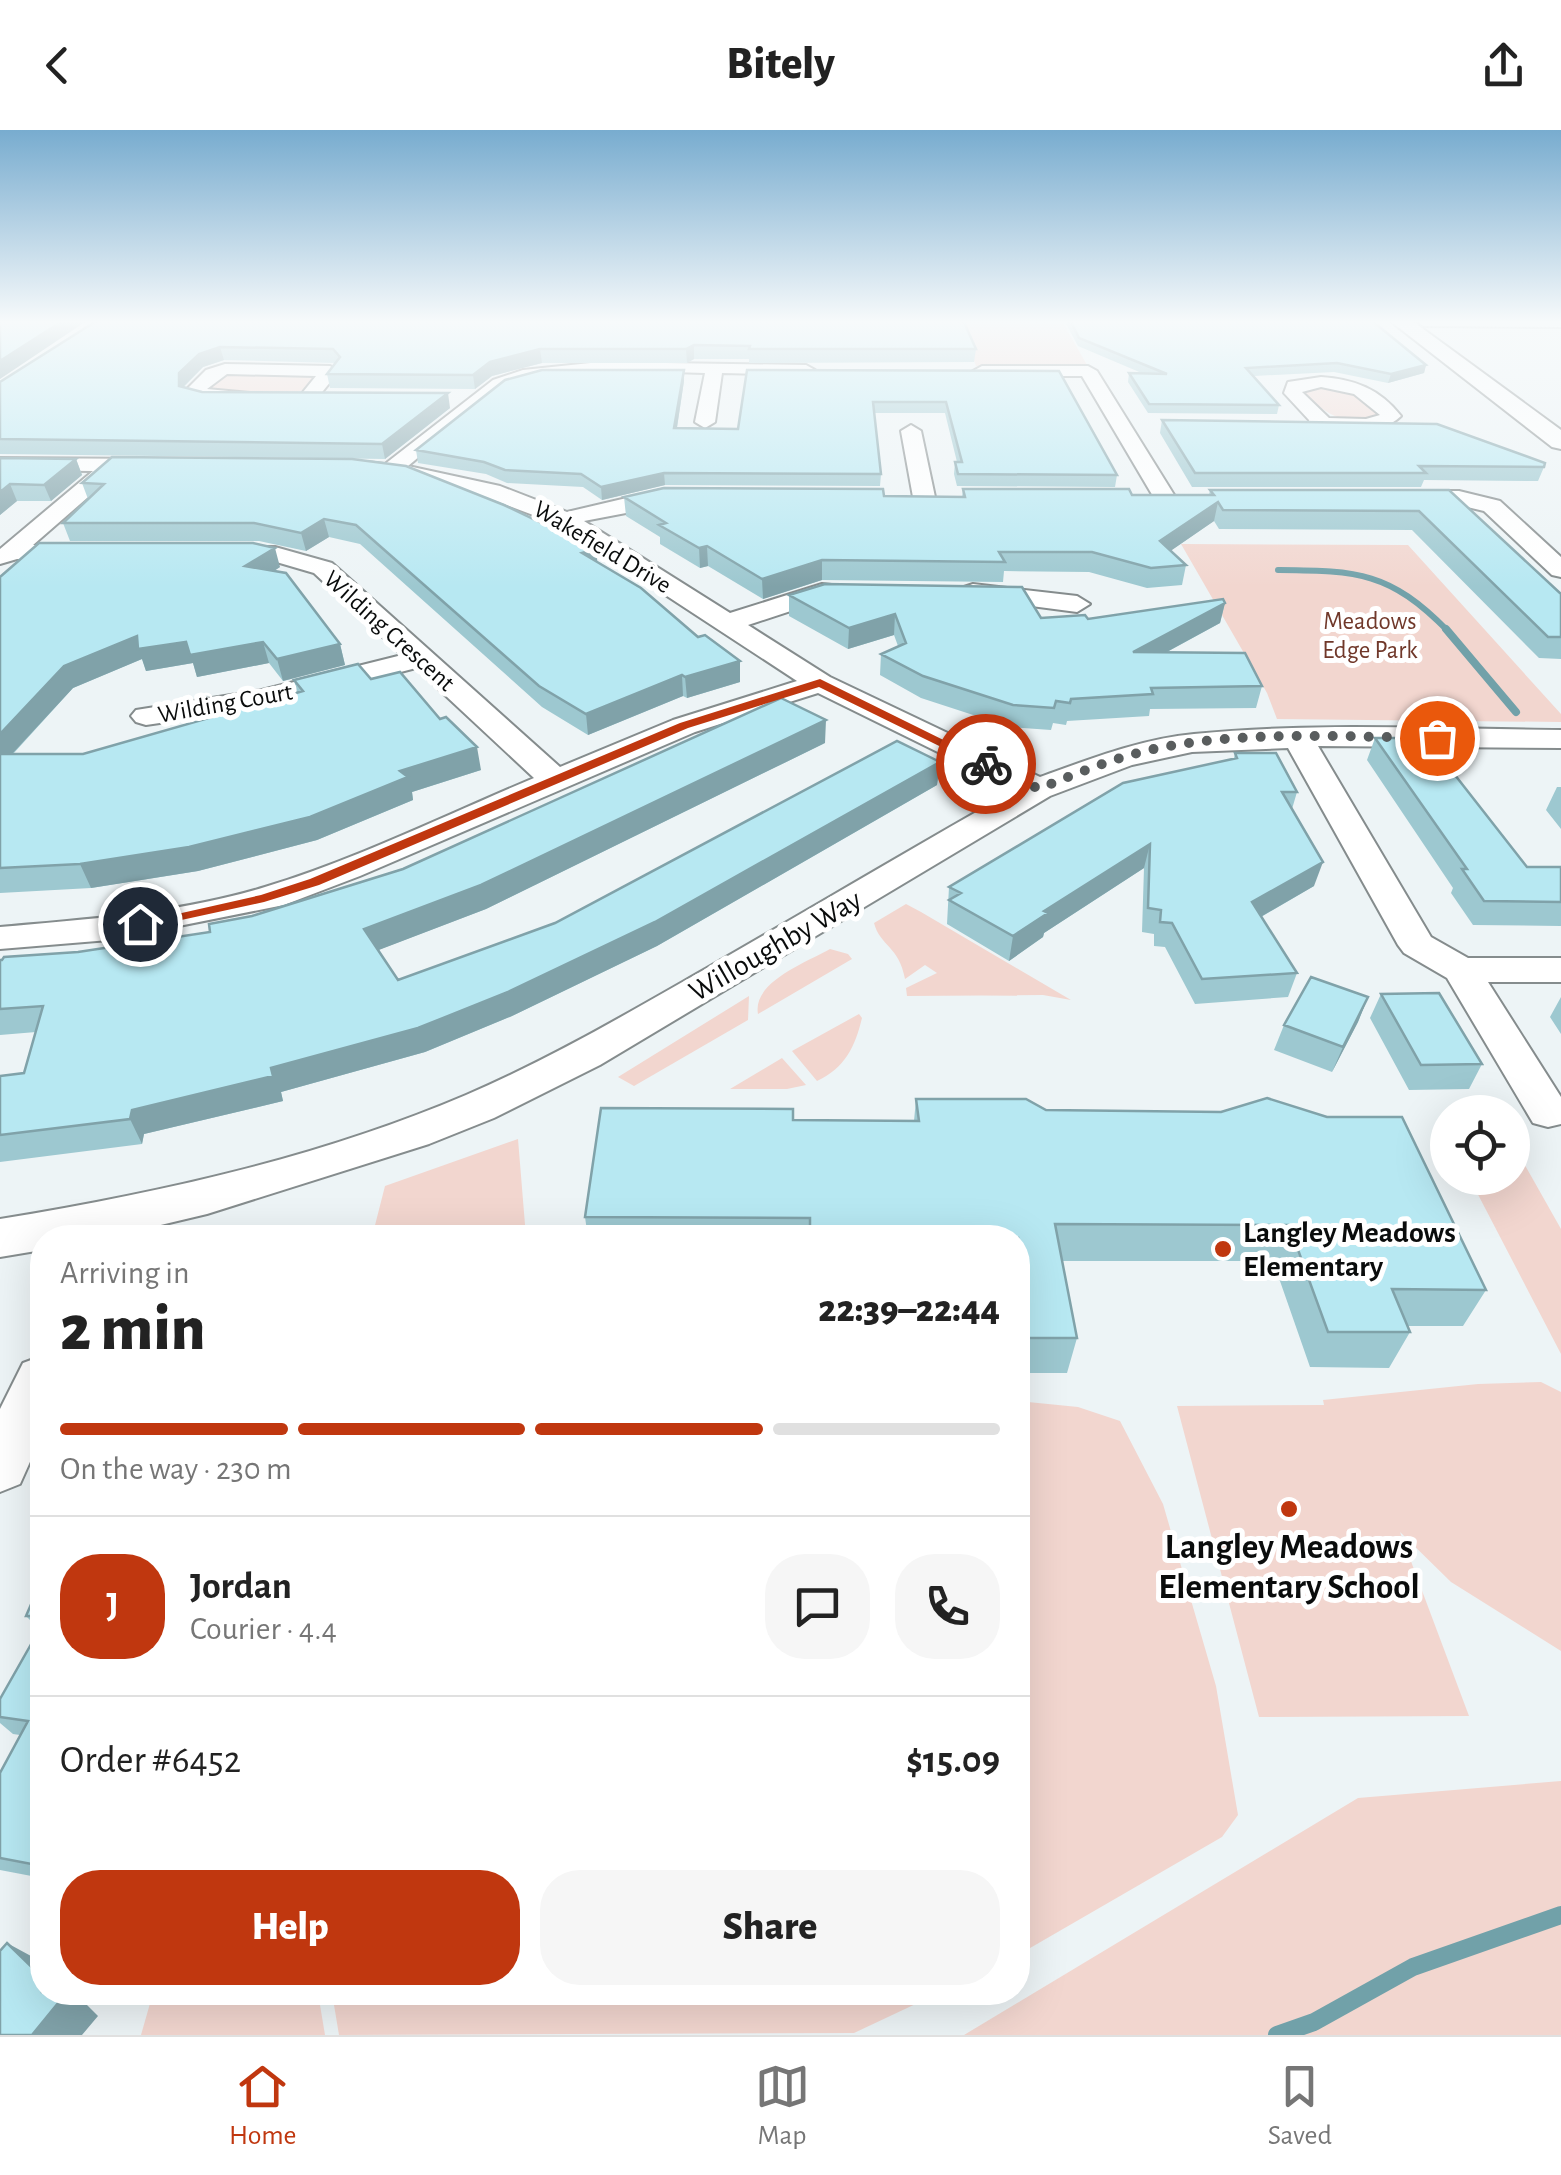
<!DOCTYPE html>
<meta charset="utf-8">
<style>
:root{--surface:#fff;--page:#f6f6f6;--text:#222;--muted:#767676;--line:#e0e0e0;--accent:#c0370f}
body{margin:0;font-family:"Alegreya Sans",sans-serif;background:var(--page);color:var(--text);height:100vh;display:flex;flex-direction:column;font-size:38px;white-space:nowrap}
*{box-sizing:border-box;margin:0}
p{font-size:32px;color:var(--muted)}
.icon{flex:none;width:55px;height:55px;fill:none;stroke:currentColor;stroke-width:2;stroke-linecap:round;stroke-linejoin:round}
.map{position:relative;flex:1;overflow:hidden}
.details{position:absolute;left:30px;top:1095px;width:1000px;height:780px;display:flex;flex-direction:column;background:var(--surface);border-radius:40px;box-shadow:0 10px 40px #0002}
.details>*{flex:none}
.controls{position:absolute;left:1430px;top:965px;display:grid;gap:20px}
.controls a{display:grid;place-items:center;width:100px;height:100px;border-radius:50%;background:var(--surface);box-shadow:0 10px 40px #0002;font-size:50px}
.pin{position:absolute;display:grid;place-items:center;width:85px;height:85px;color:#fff;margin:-42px;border:5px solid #fff;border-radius:50%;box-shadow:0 2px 10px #0007}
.courier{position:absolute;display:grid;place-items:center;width:100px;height:100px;margin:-50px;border:8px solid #c0370f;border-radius:50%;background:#fff;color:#222;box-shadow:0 2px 12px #0007}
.headline em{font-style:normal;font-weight:800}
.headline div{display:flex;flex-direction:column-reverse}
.headline{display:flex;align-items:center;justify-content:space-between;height:170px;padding:0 30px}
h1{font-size:65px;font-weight:800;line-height:75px}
.bar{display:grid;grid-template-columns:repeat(4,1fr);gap:15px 10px;align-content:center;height:120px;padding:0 30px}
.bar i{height:12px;border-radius:8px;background:var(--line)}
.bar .active{background:var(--accent)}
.bar p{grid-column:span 4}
.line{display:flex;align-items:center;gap:25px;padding:0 30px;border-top:2px solid var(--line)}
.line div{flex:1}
.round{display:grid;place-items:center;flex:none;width:105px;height:105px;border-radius:40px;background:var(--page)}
.button{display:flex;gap:20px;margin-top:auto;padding:20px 30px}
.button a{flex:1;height:115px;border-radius:40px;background:var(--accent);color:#fff;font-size:40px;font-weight:800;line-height:115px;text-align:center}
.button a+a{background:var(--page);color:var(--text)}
header{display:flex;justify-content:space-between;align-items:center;height:130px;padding:0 30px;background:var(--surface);font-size:45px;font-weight:800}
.dock{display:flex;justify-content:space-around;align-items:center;height:140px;border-top:2px solid var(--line);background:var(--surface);font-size:28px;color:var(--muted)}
.dock a{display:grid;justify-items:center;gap:5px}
.dock .active{color:var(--accent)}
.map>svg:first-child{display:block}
</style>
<header><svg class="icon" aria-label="back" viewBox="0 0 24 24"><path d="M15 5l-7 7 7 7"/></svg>Bitely<svg class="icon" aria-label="share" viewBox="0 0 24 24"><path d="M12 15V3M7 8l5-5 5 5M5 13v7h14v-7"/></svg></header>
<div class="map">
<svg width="1561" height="1905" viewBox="0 0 1561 1905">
<rect width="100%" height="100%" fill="#edf4f6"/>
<path fill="#f2d6cf" d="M960 192 1063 193 1087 235 976 236Z
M233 241 318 245 303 260 294 263 204 261 223 244Z
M1319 255 1347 258 1379 285C1350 300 1321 283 1303 260Z
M1181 414 1408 415 1561 584V592L1277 589 1267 563Z
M906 774 921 782 1071 870 1043 865 907 866 906 858 937 843 925 835 905 849C899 816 880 816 874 793Z
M830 819 848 824 852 829 758 884C752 852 807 832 830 819Z
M749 866 748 890 634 956 618 947Z
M859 884 862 888C855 917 845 938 817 951L792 921Z
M782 928 806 955 787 959H730Z
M518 1009 526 1107H372L385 1056Z
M1513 1023H1518L1561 1099V1224L1472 1053 1471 1048H1512Z
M1541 1252 1561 1262V1521L1451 1452 1400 1402 1469 1586 1259 1587 1177 1276 1324 1275 1323 1270 1478 1254Z
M1018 1271 1078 1277 1120 1291 1163 1374 1216 1556 1238 1685 1222 1707 1018 1825Z
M1561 1651V1905H964L1358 1668Z
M153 1863H318L325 1905H141Z
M332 1863V1862L939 1863 854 1903 339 1905Z"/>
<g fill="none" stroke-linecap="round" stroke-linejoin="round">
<path stroke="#71a1a9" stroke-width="6" d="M1278 440C1358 441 1389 441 1448 501"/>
<path stroke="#71a1a9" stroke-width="8" d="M1446 499 1516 582"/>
<path stroke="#71a1a9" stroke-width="18" d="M1277 1905 1314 1892 1413 1837 1561 1785"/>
<defs>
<path id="minor" d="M1561 190V197L1424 196 1416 191Z
M600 232 806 235 815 240 806 245 722 243 715 292 705 298 695 292 705 243C653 242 550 235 505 258 469 277 439 311 408 336L500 356 567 382 665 359 689 361 692 366 689 371 584 391 730 483 822 454 851 457 855 462 851 467 824 470 748 495 830 547 1040 647C1090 629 1141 609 1194 604 1315 592 1439 599 1561 600V618L1318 616 1431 807 1468 828H1561V852H1488L1561 967V994L1548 997 1533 993 1447 848 1404 823 1398 815 1288 618 1192 622 1132 635 1050 666 600 935 494 988 429 1014 207 1084 106 1108H42V1120L0 1127V1089C159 1063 318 1028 466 965 550 929 628 883 707 838 810 779 912 718 1015 660L818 563 695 602 360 746 284 775 109 810 0 819V797C88 789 180 783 265 757 357 729 446 685 534 648L416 538 263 578 146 595 136 592 131 586 136 580 262 560 402 525 314 443 273 431 210 427 206 422 210 417H275L332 433 560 637 673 590 797 551 557 394 464 359 366 344 356 338 366 332 385 334 493 250 523 240Z
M225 234 330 236 339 241 315 271 308 273 299 267 316 246 227 244 207 259 250 263V271L186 268V260L206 240Z
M1088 236 1097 241 1176 368 1173 373H1157L1082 246H982L973 241 982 236Z
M1321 247C1354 249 1380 259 1401 286 1380 307 1337 303 1310 297L1309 290 1284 263 1288 252ZM1321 257 1354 264 1380 285 1366 289 1329 288 1302 262Z
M911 295 921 301 935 367 924 374 913 367 901 301Z
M0 328 160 329 170 335 160 341H118L33 415H87L99 422 95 427 17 429 0 434V419L93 341 0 340Z
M1402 361H1459L1500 371 1561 427V447L1552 445 1484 381 1459 375 1394 373 1391 368Z
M973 454 1077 466 1090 474 1077 482 964 467 960 462 964 457Z
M42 1226V1305L20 1354 0 1362V1279L23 1233Z"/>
<path id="major" d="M1389 190H1411L1561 300V319L1552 317Z"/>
</defs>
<use href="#minor" stroke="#858c8d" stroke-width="4"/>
<use href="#major" stroke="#858c8d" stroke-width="4"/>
<use href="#minor" fill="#fff" fill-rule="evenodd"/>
<use href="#major" fill="#fff" fill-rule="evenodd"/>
</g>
<path fill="#9dc8d0" d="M98 190 976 219 974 232 749 233V229H694L687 233H542L492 246 475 259 330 258 327 244 335 233 224 230 203 237 184 257 202 262 450 278 385 329 0 324V252Z
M1064 190H1371L1426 235 1424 243 1388 253 1334 242 1254 246 1279 275 1277 284 1148 283 1128 252 1129 243 1144 244 1078 216Z
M747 240 1059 241 1117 345 1115 357 957 356 954 344 955 332H957L945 283H874L881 344 880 356 665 355 602 370 583 357 507 353 486 344 418 333 416 320 684 251 677 298 738 299Z
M1162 290 1544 337 1538 351 1424 350 1421 357H1192L1160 303Z
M112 327 596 419 597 432 740 552 687 568 683 566 588 605 542 577 360 414 329 407 306 421 259 411H70L63 393 88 369 82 353Z
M0 328 76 329 82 345 51 371H17L0 385Z
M963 359 1132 365H1209L1210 360H1449L1561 464V529L1539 528 1412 400 1219 399 1214 391 1170 421 1186 435 1182 455 1147 458 1089 442 1004 441 1003 452 822 450 763 469 708 436 700 438 660 414V407L626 386 624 367H962Z
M280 437 274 441 340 514 345 535 283 551 269 533 197 547 193 533 146 541 142 529 73 558 13 624H83L297 563 294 550 371 549 481 640 412 662 413 670 317 710 198 741 91 758 0 763V447Z
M789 465 1041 488 1088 489 1225 473 1220 493 1167 522 1262 556 1256 578 1150 579 1149 586 1067 591 1066 595 1053 593 1051 600 1010 597 921 568 880 545 881 524 898 516 894 505 848 519 789 486Z
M1375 608 1527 737H1561V796L1473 795 1451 763 1453 758 1367 630Z
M825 613 486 779 378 820 398 850 555 793 940 632 937 655 657 816 512 886 425 922 281 962 283 971 144 1004 142 1014 0 1032V946L24 943 36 902 0 905V830L78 822 210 802 252 786Z
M1235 623 1297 662 1292 679 1314 756 1261 787 1297 843 1288 867 1195 874 1165 817 1154 816V804L1142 802 1144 738 1044 803 1043 807 1009 831 947 794 949 757 1234 628Z
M1557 657H1561V699L1546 680Z
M1381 864 1482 934 1469 959 1409 960 1370 888Z
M1368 867 1358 892 1332 942 1274 920 1284 895Z
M1561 867V904L1550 887Z
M916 969 1046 980 1486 1160 1463 1196H1407L1410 1202 1389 1238 1310 1237 1273 1131H1062L1077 1208 1067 1243H1018V1108H588L585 1087 793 990 914 991Z
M42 1449V1748L0 1740V1643L20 1605 13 1604 0 1593V1569L40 1500 26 1486Z"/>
<path fill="#80a2a9" d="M64 190H88L0 249V231Z
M694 215V229L687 233 686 219Z
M220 217 224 230 203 237 183 257 179 256V243L199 224Z
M540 219 542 233 492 246 475 259 473 245 490 232Z
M1426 235 1424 243 1388 253 1391 244Z
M684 240V251L675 310 674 298Z
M448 263 450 278 385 329 382 314Z
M76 329 82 345 51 371 44 355Z
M664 343 665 355 602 370 601 357Z
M10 354 17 371 0 385V362Z
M1218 372 1214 391 1156 431 1160 411Z
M324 389 329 407 306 421 301 403Z
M707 416 708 436 700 438 699 418Z
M275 418 280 437 251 456 245 436Z
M596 419 598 438 582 423Z
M822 430V450L763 469 762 449Z
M1225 473 1220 493 1128 543 1133 522Z
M895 484 894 505 848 519 849 498Z
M137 506 186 512H263L269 533 197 547 193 533 146 541 142 529 73 558 0 637V604L64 536Z
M340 514 345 535 283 551 277 529Z
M740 531V552L687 568 685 547Z
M682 545 683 566 588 605 586 584Z
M826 590 825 613 486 779 371 823 364 799Z
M477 617 481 640 412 662 413 670 317 710 198 741 91 758 80 734Z
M940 632 937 655 657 816 512 886 425 922 281 962 283 971 144 1004 142 1014 130 989 132 980 271 938Z
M1150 714 1144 738 1044 803 1043 807 1009 831 1013 806 1044 781Z
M1323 732 1314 756 1245 796 1252 772Z
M1368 867 1358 892 1332 942 1343 917Z
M7 1813 42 1832V1847Z
M58 1862H74L98 1886 82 1905H32Z"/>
<path fill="#b7e8f2" stroke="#80a2a9" stroke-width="2.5" d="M0 190H64L0 231Z
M98 190H963L976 219H749L750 216 694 215 686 219H540L490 232 473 245 327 244 340 227 333 219 220 217 199 224 179 243V256L202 262 448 263 382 314 0 309V252Z
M1070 190H1371L1426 235 1391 244 1337 233 1246 238 1279 275 1149 274 1129 243 1167 244 1079 208Z
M542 240H684L674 298 738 299 747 240 1059 241 1117 345 958 344 955 332H962L946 272H873L881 344 664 343 601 357 581 344 505 340 484 332 416 320 505 250Z
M1162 290 1437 294 1545 333 1544 337 1419 336 1426 343H1195Z
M112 327 352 329 406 336 504 375 596 419 582 423 641 458 698 507 705 505 740 531 685 547 682 545 586 584 539 556 356 395 324 389 301 403 254 393H63L104 354 82 353Z
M0 328 76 329 44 355 10 354 0 362Z
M664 358 883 359 884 366 965 367 963 359H1129L1132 365H1214L1210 360H1449L1561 464V507H1548L1419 381 1223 380 1218 372 1160 411 1186 435 1151 438 1092 422H999L1005 432 822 430 762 449 707 416 699 418 659 395 666 393 624 367Z
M39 413H253L275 418 245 436 286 443 340 514 277 529 263 512 190 525 186 512 138 519 137 506 64 536 0 604V447Z
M825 454 1022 457 1041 488 1085 485 1088 489 1223 469 1225 473 1133 522 1245 523 1262 556 1151 558 1153 564 1071 569 1070 573 1056 571 1054 578 1013 575 923 546 881 524 906 513 895 484 849 498 789 465Z
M358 534 371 549 400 542 440 589 446 587 477 617 400 641 408 647 310 687 189 717 80 734 0 738V624H83L303 561 294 550Z
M781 568 826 590 481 755 364 799 398 850 555 793 897 611 940 632 655 792 508 862 418 898 271 938 273 946 132 980 130 989 0 1005V946L24 943 43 876 0 879V830H2L4 827 78 822 210 802 209 794 252 786 403 739Z
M1375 608H1426L1527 737H1561V772L1484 771 1462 739H1467Z
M1235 623H1276L1297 662H1282L1323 732 1252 772 1297 843 1202 849 1172 793 1160 792 1161 780 1148 778 1150 714 1044 781 1048 783 1013 806 949 770 961 763 949 757 1123 653 1237 628Z
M1311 847 1368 867 1343 917 1284 895Z
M1439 863 1482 934 1421 935 1381 864Z
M1267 968 1327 987H1402L1486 1160 1392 1159 1410 1202H1328L1289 1095 1055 1094 1077 1208H1018V1108H911L910 1103H810V1088L585 1087 601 978 793 979V990L919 991 916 969H1026L1046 980 1221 982Z
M206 1103H288L286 1108H204Z
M42 1449V1486H26Z
M42 1495V1736L0 1728V1643L28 1591 0 1587V1569Z
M7 1813 42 1847V1862H58L63 1867 32 1905H0V1821Z"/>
<linearGradient id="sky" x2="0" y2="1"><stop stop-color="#78accf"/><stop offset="0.42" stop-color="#f7fafb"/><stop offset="1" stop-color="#f7fafb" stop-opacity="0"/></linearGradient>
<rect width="1561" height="457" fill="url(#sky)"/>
<path fill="#c0370f" d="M820 549 992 634 982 637 819 557 688 598 319 755 264 772 140 799 133 794 261 765 310 749 680 593Z"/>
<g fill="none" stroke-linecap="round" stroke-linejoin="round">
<path stroke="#595d5e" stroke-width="10" stroke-dasharray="0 18" d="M986 634 1039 659C1077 643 1114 628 1154 619 1246 600 1344 607 1437 608"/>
</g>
<g fill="#c0370f" stroke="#fff" stroke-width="4">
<circle cx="1223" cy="1119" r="10"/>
<circle cx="1289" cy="1379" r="10"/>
</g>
<g text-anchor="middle" stroke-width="10" stroke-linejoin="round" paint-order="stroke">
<g font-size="25" fill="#0a0c0c" stroke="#fff">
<text transform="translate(603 416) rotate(31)" y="9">Wakefield Drive</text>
<text transform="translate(390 500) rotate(42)" y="9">Wilding Crescent</text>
<text transform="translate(225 572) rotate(-10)" y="9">Wilding Court</text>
</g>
<g font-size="25" fill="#70382a" stroke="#fff">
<text x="1370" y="499">Meadows<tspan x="1370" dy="29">Edge Park</tspan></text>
</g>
<g font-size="30" fill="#0a0c0c" stroke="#fff">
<text transform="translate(775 815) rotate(-30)" y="10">Willoughby Way</text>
</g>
<g font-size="30" font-weight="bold" fill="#0a0c0c" stroke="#fff" text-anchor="start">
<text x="1243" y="1112">Langley Meadows<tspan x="1243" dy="34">Elementary</tspan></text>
</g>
<g font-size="35" font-weight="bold" fill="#0a0c0c" stroke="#fff">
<text x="1289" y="1428">Langley Meadows<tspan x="1289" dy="40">Elementary School</tspan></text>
</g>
</g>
</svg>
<div class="controls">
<a><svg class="icon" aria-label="locate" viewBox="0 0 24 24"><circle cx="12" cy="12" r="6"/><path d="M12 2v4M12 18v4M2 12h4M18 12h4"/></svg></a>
</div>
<div class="pin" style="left:1437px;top:608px;background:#ea580c"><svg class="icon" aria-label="bag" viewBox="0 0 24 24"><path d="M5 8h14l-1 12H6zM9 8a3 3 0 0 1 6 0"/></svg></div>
<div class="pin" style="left:140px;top:794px;background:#1f2937"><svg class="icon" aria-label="home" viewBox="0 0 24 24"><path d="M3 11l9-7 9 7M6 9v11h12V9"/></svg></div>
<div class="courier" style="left:986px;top:634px"><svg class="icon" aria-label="bike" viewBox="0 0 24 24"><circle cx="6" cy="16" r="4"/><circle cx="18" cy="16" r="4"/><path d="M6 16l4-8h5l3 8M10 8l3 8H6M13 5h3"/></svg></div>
<section class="details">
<div class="headline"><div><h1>2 min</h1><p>Arriving in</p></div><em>22:39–22:44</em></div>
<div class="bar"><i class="active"></i><i class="active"></i><i class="active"></i><i></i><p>On the way · 230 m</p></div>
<div class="line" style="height:180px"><b class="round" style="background:var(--accent);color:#fff">J</b><div><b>Jordan</b><p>Courier · 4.4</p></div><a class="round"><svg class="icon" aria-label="chat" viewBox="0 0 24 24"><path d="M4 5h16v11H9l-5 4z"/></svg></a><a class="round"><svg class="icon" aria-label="phone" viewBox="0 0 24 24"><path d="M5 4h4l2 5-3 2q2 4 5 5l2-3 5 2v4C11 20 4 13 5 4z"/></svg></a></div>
<div class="line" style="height:130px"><div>Order #6452</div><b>$15.09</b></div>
<div class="button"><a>Help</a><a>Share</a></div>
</section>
</div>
<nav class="dock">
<a class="active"><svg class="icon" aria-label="home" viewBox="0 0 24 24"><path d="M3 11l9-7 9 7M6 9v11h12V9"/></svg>Home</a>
<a><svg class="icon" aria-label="map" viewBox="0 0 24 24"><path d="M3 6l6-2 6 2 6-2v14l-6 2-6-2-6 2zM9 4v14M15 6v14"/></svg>Map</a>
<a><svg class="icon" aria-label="saved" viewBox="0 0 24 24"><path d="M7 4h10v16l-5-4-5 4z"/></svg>Saved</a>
</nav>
